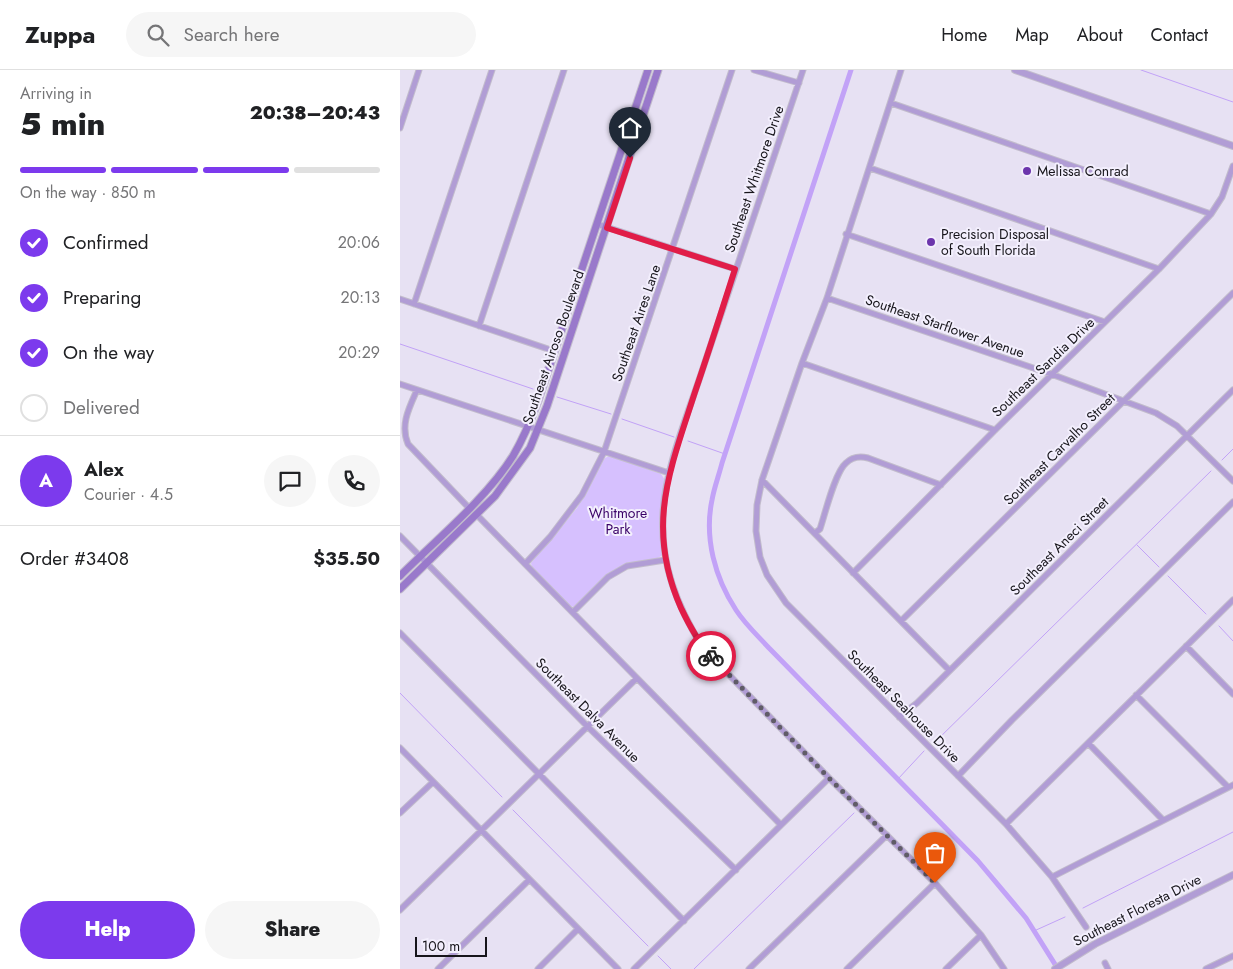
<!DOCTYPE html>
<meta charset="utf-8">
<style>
:root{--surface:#fff;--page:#f6f6f6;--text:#202124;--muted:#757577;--line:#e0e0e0;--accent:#7c3aed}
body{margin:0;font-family:Jost,sans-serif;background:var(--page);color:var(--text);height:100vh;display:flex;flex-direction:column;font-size:19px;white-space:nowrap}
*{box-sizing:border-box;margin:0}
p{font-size:16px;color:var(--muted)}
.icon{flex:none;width:28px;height:28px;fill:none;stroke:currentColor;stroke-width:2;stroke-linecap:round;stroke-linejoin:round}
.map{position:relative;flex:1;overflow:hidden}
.panel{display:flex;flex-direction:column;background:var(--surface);width:400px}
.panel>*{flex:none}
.scale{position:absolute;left:15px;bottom:12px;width:72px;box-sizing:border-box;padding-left:5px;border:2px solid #17151b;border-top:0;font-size:14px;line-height:18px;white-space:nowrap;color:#17151b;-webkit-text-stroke:4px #f3effd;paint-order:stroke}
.pin{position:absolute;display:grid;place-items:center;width:42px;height:42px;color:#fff;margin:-51px -21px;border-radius:50% 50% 50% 0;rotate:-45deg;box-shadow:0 0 5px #0007}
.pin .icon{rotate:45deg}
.courier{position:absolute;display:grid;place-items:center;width:50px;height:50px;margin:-25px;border:4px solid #e11d48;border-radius:50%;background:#fff;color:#222;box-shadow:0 1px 6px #0007}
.summary em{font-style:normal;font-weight:800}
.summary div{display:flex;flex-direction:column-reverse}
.summary{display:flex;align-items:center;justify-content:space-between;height:85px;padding:0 20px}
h1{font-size:32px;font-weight:800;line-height:38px}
.bar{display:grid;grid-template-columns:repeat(4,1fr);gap:8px 5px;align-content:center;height:60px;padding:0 20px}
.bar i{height:6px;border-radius:4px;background:var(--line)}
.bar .selected{background:var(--accent)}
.bar p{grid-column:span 4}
.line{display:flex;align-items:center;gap:12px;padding:0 20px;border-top:1px solid var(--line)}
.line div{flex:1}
.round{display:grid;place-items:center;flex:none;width:52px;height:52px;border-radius:26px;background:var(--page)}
ol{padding:0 20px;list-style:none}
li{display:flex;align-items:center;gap:15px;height:55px}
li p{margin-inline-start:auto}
li .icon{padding:5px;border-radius:50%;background:var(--accent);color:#fff;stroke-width:4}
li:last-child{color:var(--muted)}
li i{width:28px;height:28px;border:2px solid var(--line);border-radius:50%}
.cta{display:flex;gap:10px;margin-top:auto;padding:10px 20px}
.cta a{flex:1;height:58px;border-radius:30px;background:var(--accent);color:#fff;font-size:20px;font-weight:800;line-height:58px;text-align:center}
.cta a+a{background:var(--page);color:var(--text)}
header{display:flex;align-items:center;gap:30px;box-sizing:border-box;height:70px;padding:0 25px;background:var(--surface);border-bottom:1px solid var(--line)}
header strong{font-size:24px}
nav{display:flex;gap:28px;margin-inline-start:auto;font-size:18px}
.search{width:350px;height:45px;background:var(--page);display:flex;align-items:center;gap:12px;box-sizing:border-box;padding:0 18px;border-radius:28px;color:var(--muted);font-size:19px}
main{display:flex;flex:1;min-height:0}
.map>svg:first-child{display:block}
</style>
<header>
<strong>Zuppa</strong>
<div class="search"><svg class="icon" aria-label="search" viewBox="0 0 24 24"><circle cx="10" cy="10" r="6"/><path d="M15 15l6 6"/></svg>Search here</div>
<nav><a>Home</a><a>Map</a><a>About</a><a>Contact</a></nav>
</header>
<main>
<section class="panel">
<div class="summary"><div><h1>5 min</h1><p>Arriving in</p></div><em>20:38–20:43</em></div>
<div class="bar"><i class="selected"></i><i class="selected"></i><i class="selected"></i><i></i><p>On the way · 850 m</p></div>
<ol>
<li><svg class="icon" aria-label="check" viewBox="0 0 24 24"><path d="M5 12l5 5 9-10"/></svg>Confirmed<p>20:06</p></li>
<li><svg class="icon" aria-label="check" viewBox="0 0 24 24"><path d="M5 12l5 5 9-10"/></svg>Preparing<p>20:13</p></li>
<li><svg class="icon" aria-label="check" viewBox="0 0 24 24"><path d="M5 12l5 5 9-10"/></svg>On the way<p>20:29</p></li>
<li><i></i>Delivered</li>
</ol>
<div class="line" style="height:90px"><b class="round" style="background:var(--accent);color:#fff">A</b><div><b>Alex</b><p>Courier · 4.5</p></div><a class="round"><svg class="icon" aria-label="chat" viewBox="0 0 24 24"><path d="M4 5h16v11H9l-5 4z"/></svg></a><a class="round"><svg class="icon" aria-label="phone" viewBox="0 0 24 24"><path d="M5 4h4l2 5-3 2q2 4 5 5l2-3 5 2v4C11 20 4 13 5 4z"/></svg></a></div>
<div class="line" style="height:65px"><div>Order #3408</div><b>$35.50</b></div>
<div class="cta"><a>Help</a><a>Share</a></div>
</section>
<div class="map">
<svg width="833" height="899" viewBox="0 0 833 899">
<rect width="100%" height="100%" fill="#e7e1f3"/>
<path fill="#d6c0fe" d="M210 386 261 404 265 410V415L260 448 262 485C254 493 235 491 224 495L173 537 169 535 132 498 131 493 177 438 202 392 205 388Z"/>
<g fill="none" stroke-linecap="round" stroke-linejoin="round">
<path stroke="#c2a2f7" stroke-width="1" d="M741 0 833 32
M0 274 133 319
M157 327 211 344
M222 349 274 367
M288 371 325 384
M822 390 833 379
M737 475 759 497
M768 506 806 544
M819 556 833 571
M0 623 102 727
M534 673 811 401
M498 709 524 681
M113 740 248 876
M683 838 833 762
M634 861 665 847
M258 886 271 899
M294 899 454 743"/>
<path stroke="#c2a2f7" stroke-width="5" d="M451 0 322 393C319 405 314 418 312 430 304 468 315 508 336 540 345 554 358 566 369 578L578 791 626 848 658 899"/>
<defs>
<path id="minor" d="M354 0 399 13
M403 0C370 101 335 200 302 301 288 344 265 398 263 443 260 494 277 536 303 578L429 708 535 813 581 865 604 899
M501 0 427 228 402 293 362 410 357 435 356 461 360 487 367 505 386 533 606 754 652 807 686 857
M491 33 811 144
M0 58 19 0
M470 98 759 199
M197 154 335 199
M446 164 705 252
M427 228 651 304 756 343 777 356 833 411
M0 229 154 281
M14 234 92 0
M79 256 164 0
M402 293 595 360
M0 314 269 403
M17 320C9 338 0 355 8 374L69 438
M362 410 549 600
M77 445 381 755
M415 463 420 459C425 444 435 402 446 393 452 387 460 386 468 388L541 415
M0 466 187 656 336 800
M125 494 150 467 182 425 204 382 332 0
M453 503 595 360 759 199 811 144 822 127 833 96
M173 542 208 507 227 496 265 490
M501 551 833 223
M0 563 284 851
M786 576 833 624
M736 625 828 717
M499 647 517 633 833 320
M688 673 763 750
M0 678 218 899
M558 706 612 650 833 432
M0 743 33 712
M606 754 833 530
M652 807 833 715
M0 840 236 609
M705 893 708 899
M38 899 129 810
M138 899 178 859
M234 899 429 708
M349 899 487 765
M447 899 535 813
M546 899 581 865
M806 899 833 886"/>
<path id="tertiary" d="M615 0 833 76
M655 899 695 874 833 805"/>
<path id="secondary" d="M0 506C36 470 86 429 113 386 123 369 131 350 138 331L248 0
M0 519 95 426 130 378 147 336 258 0"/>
</defs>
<use href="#minor" stroke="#c2bccc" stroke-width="7"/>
<use href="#tertiary" stroke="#c2bccc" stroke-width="8"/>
<use href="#secondary" stroke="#c2bccc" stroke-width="9"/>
<use href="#minor" stroke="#b19dd5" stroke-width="5"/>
<use href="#tertiary" stroke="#b19dd5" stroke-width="6"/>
<use href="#secondary" stroke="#9979cb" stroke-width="7"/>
</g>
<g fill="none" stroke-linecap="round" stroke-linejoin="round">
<path stroke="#605c67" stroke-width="5" stroke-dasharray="0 9" d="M311 586 429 708 535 813"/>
<path stroke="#e11d48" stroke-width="6" d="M230 88 207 158 335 199C322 240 309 281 295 322 270 400 245 457 281 538 289 555 298 572 311 586"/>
</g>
<g fill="#6c35ac" stroke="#f3effd" stroke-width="2">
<circle cx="627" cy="101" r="5"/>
<circle cx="531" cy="172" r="5"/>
</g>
<g text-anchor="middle" stroke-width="4" stroke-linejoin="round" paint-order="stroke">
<g font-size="14" fill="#17151b" stroke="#f3effd" text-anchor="start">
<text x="637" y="106">Melissa Conrad</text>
<text x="541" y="169">Precision Disposal<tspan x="541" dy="16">of South Florida</tspan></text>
</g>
<g font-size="14" fill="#17151b" stroke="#f3effd">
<text transform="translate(354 109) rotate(-71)" y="5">Southeast Whitmore Drive</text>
<text transform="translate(236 253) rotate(-71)" y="5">Southeast Aires Lane</text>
<text transform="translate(545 256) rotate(19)" y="5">Southeast Starflower Avenue</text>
<text transform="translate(153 277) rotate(-71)" y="5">Southeast Airoso Boulevard</text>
<text transform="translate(643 297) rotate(-44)" y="5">Southeast Sandia Drive</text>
<text transform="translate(659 379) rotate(-45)" y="5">Southeast Carvalho Street</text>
<text transform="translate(659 476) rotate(-45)" y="5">Southeast Aneci Street</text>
<text transform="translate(504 636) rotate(45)" y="5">Southeast Seahouse Drive</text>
<text transform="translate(188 640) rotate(45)" y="5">Southeast Dalva Avenue</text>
<text transform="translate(737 840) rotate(-27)" y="5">Southeast Floresta Drive</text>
</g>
<g font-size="14" fill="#390067" stroke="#f3effd">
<text x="218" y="448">Whitmore<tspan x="218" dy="16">Park</tspan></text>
</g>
</g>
</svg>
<div class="scale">100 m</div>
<div class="pin" style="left:535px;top:813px;background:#ea580c"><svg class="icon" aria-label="bag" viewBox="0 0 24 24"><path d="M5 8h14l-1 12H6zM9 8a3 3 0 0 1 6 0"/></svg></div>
<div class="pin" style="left:230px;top:88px;background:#1f2937"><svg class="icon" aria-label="home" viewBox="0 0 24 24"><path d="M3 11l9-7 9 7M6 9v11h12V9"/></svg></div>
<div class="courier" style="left:311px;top:586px"><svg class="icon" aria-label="bike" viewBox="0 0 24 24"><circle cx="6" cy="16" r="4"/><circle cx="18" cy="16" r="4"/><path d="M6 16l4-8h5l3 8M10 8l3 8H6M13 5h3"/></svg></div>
</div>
</main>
